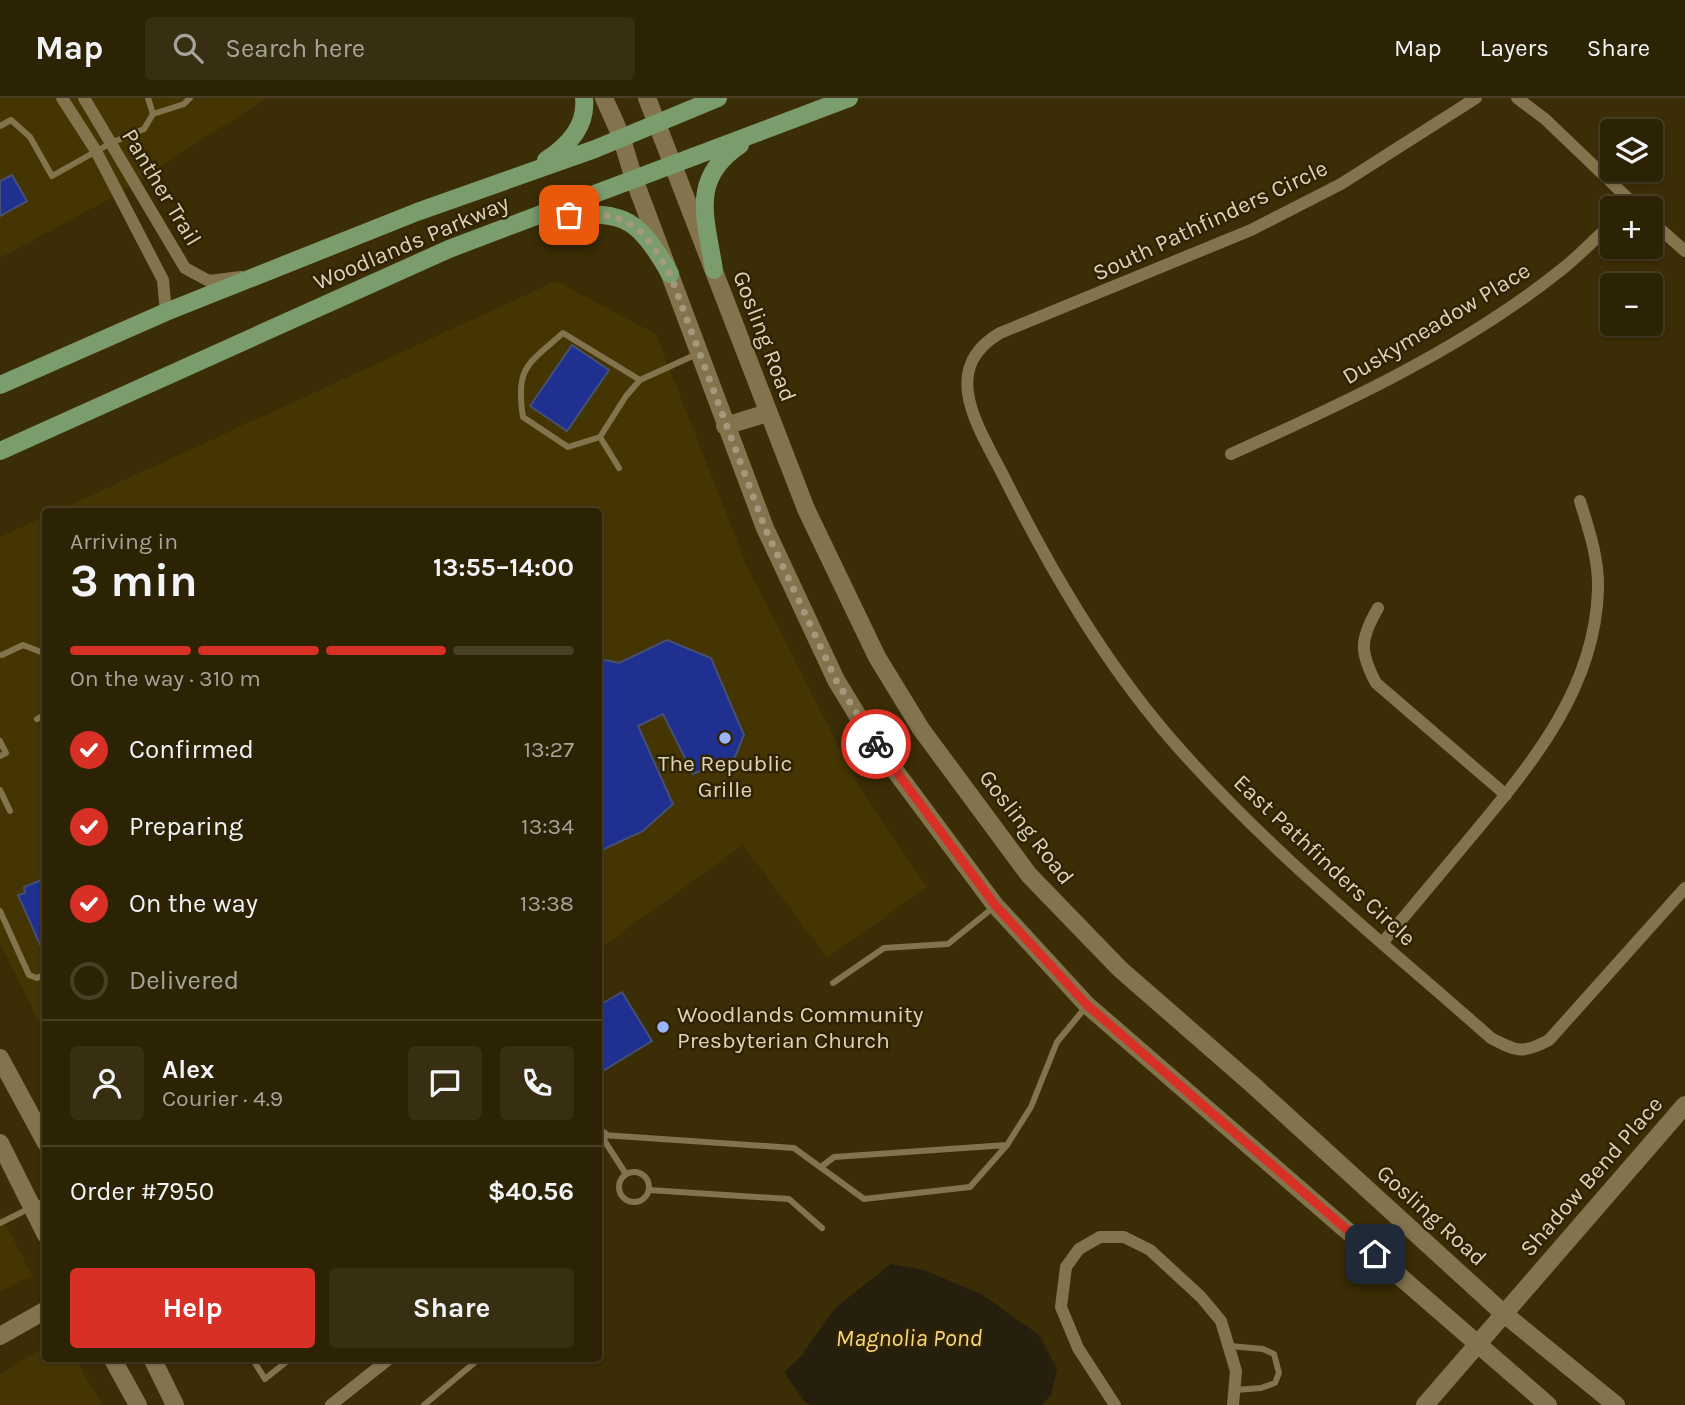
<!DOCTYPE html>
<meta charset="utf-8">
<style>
:root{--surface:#2c2204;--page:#382f13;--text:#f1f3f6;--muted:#a6a49a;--line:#483f26;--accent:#d93025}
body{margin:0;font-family:Karla,sans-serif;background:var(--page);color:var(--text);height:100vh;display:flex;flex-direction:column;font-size:26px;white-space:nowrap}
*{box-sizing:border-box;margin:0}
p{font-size:23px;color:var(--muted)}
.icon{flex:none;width:38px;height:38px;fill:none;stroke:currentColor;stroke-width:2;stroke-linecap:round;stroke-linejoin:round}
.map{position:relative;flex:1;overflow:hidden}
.panel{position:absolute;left:42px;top:410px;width:560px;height:854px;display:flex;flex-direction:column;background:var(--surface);border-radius:7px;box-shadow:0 2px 5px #0004,0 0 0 2px var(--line)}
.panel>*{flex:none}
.buttons{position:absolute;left:1600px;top:21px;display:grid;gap:14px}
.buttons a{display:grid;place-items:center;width:63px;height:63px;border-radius:7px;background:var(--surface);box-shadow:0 2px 5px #0004,0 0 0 2px var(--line);font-size:35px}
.pin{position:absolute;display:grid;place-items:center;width:60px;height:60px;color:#fff;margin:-30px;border-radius:14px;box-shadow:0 4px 10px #0006}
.courier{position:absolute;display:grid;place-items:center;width:70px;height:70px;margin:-35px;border:5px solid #d93025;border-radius:50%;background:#fff;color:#222;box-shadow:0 2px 9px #0007}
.headline em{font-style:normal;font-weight:700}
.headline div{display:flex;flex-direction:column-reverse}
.headline{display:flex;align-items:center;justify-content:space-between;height:119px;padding:0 28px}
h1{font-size:46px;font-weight:700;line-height:52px}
.bar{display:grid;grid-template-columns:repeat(4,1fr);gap:10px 7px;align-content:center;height:84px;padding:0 28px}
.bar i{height:9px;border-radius:5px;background:var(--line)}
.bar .selected{background:var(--accent)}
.bar p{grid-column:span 4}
.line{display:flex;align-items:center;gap:18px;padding:0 28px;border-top:2px solid var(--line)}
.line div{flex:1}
.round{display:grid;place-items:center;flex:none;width:74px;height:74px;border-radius:7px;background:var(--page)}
ol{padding:0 28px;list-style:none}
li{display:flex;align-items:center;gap:21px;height:77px}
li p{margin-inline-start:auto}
li .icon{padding:7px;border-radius:50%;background:var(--accent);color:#fff;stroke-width:4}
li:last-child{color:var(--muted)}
li i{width:38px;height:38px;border:4px solid var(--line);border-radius:50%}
.primary-button{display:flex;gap:14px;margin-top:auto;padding:14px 28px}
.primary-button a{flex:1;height:80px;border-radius:7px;background:var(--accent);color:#fff;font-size:28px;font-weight:700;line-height:80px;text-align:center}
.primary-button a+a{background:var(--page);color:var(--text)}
header{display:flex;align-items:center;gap:42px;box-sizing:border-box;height:98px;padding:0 35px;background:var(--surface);border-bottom:2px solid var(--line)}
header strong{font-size:33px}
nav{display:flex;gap:38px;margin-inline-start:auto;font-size:24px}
.search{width:490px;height:63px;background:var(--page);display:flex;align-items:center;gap:18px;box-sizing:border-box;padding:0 24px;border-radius:7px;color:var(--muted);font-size:26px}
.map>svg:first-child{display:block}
</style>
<header>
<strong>Map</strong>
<div class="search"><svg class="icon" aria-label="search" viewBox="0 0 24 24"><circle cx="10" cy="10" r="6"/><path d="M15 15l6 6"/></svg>Search here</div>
<nav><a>Map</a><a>Layers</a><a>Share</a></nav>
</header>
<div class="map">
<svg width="1685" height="1307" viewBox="0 0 1685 1307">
<rect width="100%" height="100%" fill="#3b2d05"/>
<path fill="#453502" d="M0 0H267L113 99 0 160Z
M556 183 656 236 746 466 861 692 927 789 827 860 743 747 599 851 598 413H57Z
M45 418V936L0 846V439Z
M0 1115 32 1177 0 1194Z
M45 1249 46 1260H75L102 1307H0V1276Z"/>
<path fill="#261f0d" d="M891 1166 924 1172 983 1197 1039 1237 1057 1271 1051 1297 1042 1307H810L805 1304 784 1274 802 1257 834 1211Z"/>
<path fill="#1f3091" stroke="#455072" stroke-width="2" d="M12 77 27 103 0 118V83Z
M572 247 609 272 567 333 530 308Z
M667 542 711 560 744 637 735 659 693 676 663 616 638 628 673 706 643 733 598 754V565L605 562 619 565Z
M46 780V860L18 797 25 795 24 789Z
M622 894 652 943 598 976V908Z"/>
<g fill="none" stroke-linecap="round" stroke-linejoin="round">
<path stroke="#83744e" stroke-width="6" d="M153 16 184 6 190 0
M0 28 11 22 30 39 52 78 111 45 144 31 153 16 148 0
M600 339 568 349 523 319C515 269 528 266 563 235L640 282
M619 370 600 339 626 298 640 282 697 256
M2 557 23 547 46 556
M37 621 46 616
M0 643 6 655 0 658
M0 692 10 713
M0 813 29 877 37 880 46 876
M833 885 884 850 948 846 994 809
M598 1033 626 1076
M603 1037 794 1050 864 1101 970 1089 1007 1047 1031 1009 1057 944 1085 910
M821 1069 834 1059 1007 1047
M619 1089a15 15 0 1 1 30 0a15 15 0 1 1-30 0Z
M649 1092 789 1101 822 1130
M0 1125 46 1102
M1230 1248 1263 1251 1274 1256 1279 1275 1275 1285 1261 1290 1235 1292
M252 1260 265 1281 291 1260
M424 1307 480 1260"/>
<path stroke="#83744e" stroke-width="12" d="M62 0 96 53 163 182 166 214
M84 0 185 170 209 183 241 179
M1476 0 1341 86 1251 132 1000 235C937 272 980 331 1005 381 1051 473 1103 562 1170 640 1266 751 1381 843 1491 940 1517 954 1523 956 1549 942L1685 790
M1517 0 1545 21 1638 110
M1650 122 1685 153
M1231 356C1345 305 1462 251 1561 172 1579 158 1595 141 1612 125
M1378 510C1360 541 1359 553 1376 585L1506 697
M1383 844C1413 808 1444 771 1475 734 1534 663 1595 589 1598 492 1599 461 1589 432 1580 403
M598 1042 603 1037
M331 1307 390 1260
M1115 1307 1078 1250 1061 1209 1066 1169 1079 1151 1100 1139H1124L1150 1152 1201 1199 1221 1223 1236 1273 1233 1307"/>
<path stroke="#83744e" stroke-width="18" d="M604 0 621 38 634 81 765 430 836 582 873 643 995 807 1087 907 1548 1307
M647 0 806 411 877 559 921 631 1029 777 1120 871 1253 987 1503 1215 1616 1307
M725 328 768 315
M0 960 46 1045
M0 1045 46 1137
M0 1238 46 1212
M112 1260 138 1307
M152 1260 175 1307
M1425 1307 1685 1007"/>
<path stroke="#7b9c6d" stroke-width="18" d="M546 62C568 48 587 28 584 0
M549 118C619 114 634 112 670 176
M714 172C706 120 689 81 740 47
M0 287 166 214 417 114 595 51 718 0
M0 353 449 151 849 0"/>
</g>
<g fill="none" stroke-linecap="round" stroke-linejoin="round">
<path stroke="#a3997d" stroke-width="7" stroke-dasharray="0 12.6" d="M569 117C628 113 642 127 670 176L765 430 836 582 876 646"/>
<path stroke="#d93025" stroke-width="9" d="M876 646 995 807 1087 907 1375 1156"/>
</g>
<g fill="#9bb5fd" stroke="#302300" stroke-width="2.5">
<circle cx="725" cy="640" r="7"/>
<circle cx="663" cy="929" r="7"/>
</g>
<g text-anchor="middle" stroke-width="5" stroke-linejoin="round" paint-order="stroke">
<g font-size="23" fill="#dbd3be" stroke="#302300">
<text transform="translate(162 89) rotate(59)" y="8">Panther Trail</text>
<text transform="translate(1210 122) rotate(-25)" y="8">South Pathfinders Circle</text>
<text transform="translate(411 144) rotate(-23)" y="8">Woodlands Parkway</text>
<text transform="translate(1436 225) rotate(-31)" y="8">Duskymeadow Place</text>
<text transform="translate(765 238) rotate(69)" y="8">Gosling Road</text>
<text transform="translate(1027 729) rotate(52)" y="8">Gosling Road</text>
<text transform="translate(1325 762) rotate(43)" y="8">East Pathfinders Circle</text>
<text transform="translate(1591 1078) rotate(-49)" y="8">Shadow Bend Place</text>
<text transform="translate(1432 1117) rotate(42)" y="8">Gosling Road</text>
</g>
<g font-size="23" fill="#dbd3be" stroke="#302300">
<text x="725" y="673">The Republic<tspan x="725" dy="26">Grille</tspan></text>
<text x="677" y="924" text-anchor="start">Woodlands Community<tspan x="677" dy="26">Presbyterian Church</tspan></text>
</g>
<g font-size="24" font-style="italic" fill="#f8d67e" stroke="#302300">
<text x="909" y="1248">Magnolia Pond</text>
</g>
</g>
</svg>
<div class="buttons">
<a><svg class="icon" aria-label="layers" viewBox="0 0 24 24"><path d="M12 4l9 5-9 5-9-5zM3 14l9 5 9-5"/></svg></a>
<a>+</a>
<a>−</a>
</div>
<div class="pin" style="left:569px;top:117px;background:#ea580c"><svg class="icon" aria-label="bag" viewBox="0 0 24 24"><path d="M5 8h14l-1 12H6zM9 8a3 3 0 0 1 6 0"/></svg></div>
<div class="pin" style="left:1375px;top:1156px;background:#1f2937"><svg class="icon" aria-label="home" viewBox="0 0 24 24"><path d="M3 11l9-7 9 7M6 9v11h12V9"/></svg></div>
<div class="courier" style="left:876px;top:646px"><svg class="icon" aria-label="bike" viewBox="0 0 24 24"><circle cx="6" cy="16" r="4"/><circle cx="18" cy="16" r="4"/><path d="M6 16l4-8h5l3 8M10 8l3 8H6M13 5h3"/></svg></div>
<section class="panel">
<div class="headline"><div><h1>3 min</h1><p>Arriving in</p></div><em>13:55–14:00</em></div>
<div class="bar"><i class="selected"></i><i class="selected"></i><i class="selected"></i><i></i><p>On the way · 310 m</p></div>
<ol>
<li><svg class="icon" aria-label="check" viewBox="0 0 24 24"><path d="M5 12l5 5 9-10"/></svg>Confirmed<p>13:27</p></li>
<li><svg class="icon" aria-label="check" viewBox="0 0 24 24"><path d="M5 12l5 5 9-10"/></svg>Preparing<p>13:34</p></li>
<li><svg class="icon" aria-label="check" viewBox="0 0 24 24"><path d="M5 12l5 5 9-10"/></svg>On the way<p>13:38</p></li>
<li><i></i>Delivered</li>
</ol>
<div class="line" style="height:126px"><a class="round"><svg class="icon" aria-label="person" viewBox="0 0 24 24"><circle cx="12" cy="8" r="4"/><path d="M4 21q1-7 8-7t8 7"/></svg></a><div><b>Alex</b><p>Courier · 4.9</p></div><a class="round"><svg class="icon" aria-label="chat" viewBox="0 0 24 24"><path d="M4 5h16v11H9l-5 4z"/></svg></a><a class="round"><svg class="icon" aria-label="phone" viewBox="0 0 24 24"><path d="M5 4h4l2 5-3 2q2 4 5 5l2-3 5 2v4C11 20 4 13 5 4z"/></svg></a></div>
<div class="line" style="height:91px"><div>Order #7950</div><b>$40.56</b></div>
<div class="primary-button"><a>Help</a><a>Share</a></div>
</section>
</div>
